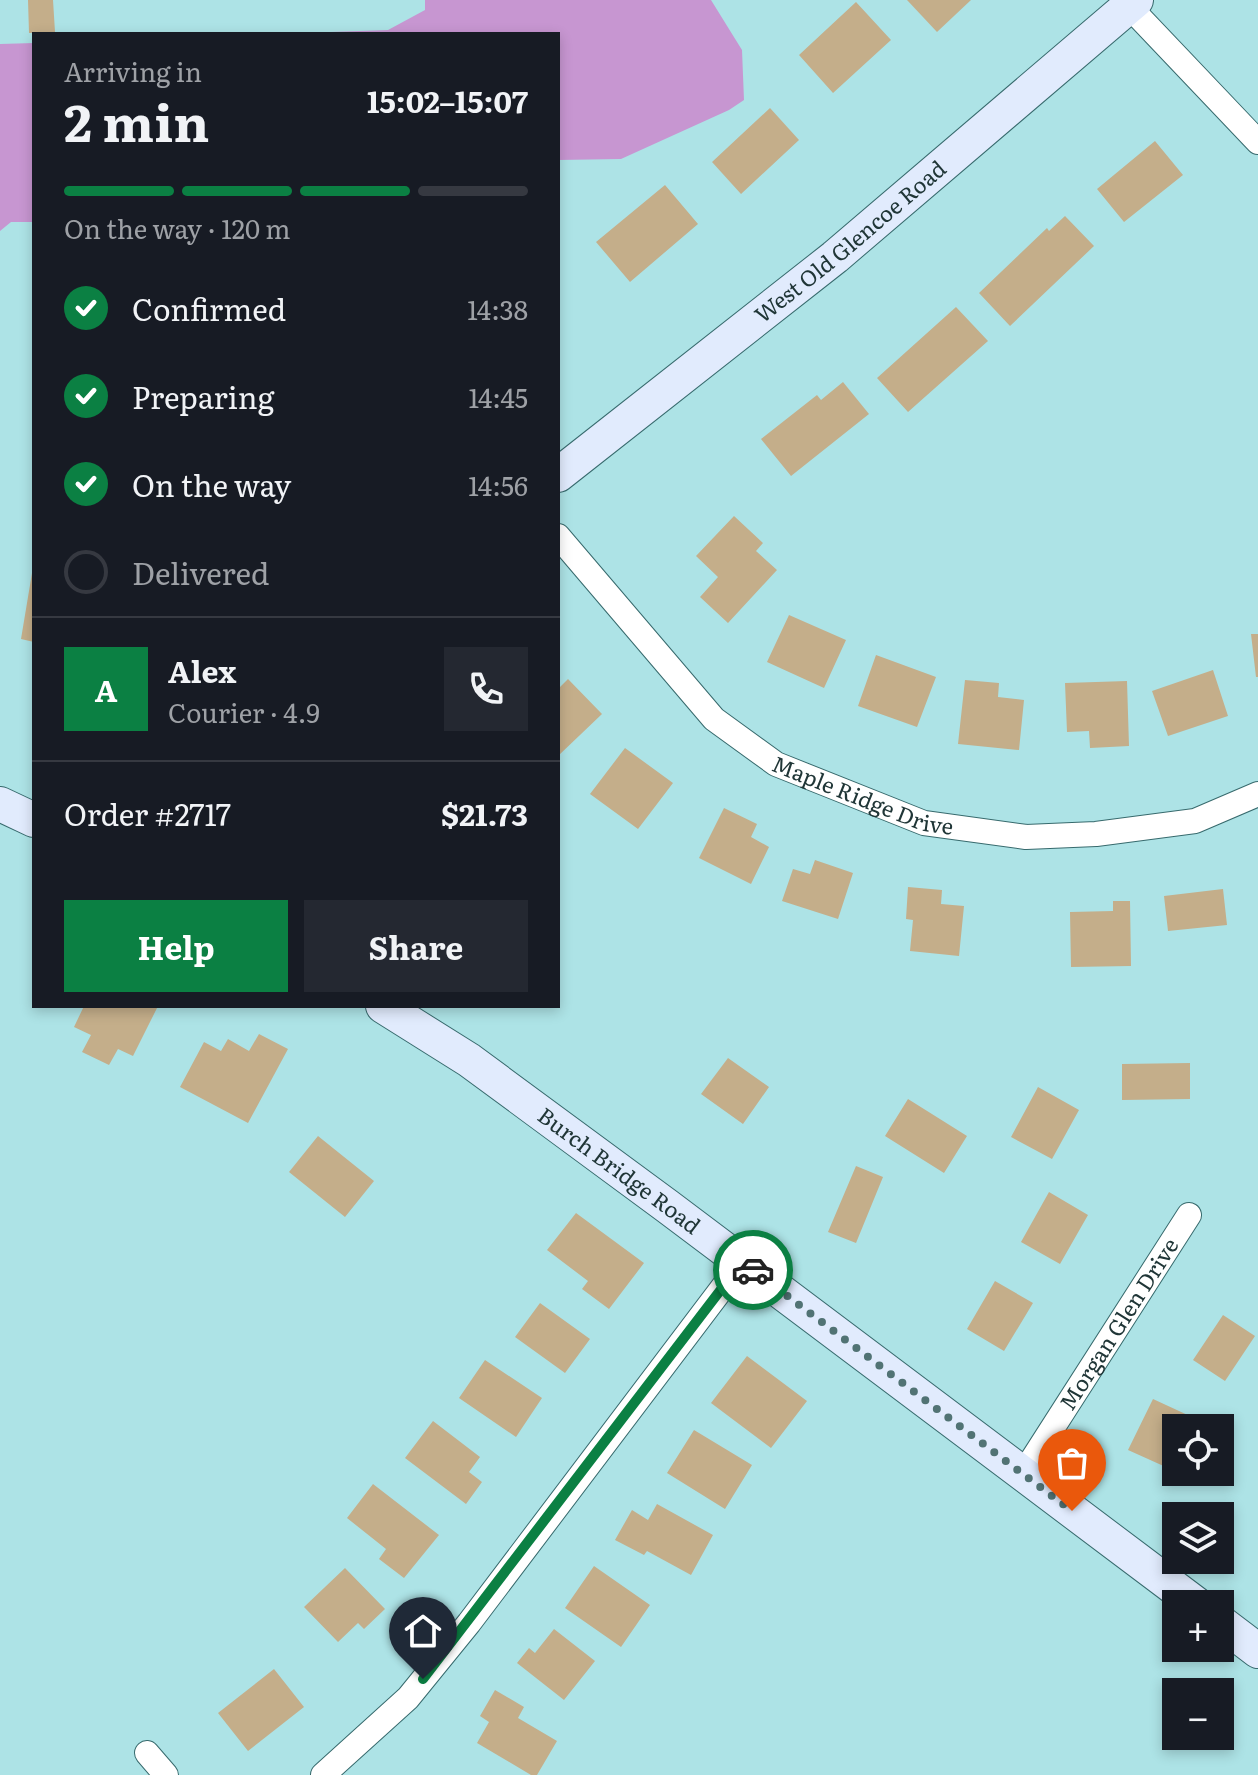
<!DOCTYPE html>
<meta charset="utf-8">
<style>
:root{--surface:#171b24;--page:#242831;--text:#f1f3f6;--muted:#9ea1a6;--line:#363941;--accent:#0b8043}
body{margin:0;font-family:Literata,serif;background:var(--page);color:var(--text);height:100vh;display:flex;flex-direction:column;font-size:30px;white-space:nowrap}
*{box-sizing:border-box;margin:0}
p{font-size:26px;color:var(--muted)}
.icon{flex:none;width:44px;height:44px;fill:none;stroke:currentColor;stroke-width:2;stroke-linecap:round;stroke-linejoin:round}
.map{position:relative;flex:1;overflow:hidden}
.side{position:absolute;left:32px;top:32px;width:528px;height:976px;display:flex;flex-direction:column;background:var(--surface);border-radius:0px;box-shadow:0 4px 12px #0003}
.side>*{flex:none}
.buttons{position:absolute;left:1162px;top:1414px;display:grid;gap:16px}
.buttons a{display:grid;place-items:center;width:72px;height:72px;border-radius:0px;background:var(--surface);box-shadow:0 4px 12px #0003;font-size:40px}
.pin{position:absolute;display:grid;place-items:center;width:68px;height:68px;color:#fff;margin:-82px -34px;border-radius:50% 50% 50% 0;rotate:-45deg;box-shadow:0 0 8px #0007}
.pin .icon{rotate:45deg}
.courier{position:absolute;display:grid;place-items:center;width:80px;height:80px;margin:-40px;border:6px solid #0b8043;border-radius:50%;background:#fff;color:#222;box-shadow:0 2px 10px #0007}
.summary em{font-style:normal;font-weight:700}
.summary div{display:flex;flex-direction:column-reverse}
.summary{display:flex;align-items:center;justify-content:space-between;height:136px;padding:0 32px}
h1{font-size:52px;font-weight:700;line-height:60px}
.bar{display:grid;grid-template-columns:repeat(4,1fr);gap:12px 8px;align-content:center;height:96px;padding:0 32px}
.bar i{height:10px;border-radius:6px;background:var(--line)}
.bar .active{background:var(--accent)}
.bar p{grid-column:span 4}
.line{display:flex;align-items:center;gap:20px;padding:0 32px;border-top:2px solid var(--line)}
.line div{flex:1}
.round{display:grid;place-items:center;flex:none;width:84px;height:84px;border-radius:0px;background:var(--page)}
ol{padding:0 32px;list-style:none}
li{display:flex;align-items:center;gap:24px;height:88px}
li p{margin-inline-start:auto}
li .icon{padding:8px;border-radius:50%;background:var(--accent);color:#fff;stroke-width:4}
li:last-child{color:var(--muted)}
li i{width:44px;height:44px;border:4px solid var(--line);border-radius:50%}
.primary-button{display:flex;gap:16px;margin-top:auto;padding:16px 32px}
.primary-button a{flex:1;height:92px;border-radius:0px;background:var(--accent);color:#fff;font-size:32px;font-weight:700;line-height:92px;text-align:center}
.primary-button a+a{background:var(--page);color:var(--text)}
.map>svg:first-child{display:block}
</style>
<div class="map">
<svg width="1258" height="1775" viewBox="0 0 1258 1775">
<rect width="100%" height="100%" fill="#ade3e6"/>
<path fill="#c796d1" d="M425 0H711L742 50 744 100 729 110 621 159 558 160V34H274L388 30 425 10Z
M34 43V222H11L0 231V44Z"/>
<path fill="#c4ae8a" d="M28 0H53L55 32 29 33Z
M907 0H971L937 32Z
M856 2 891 40 833 93 799 55Z
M770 108 799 140 741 194 712 162Z
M1155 141 1183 175 1124 222 1097 189Z
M665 185 698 224 630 282 596 242Z
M1065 216 1094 246 1010 326 979 293 1047 228 1049 231Z
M956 307 988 341 908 412 877 378Z
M843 382 869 414 791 476 761 439 817 395 821 400Z
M734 516 763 543 756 551 777 570 728 623 700 597 718 577 696 556Z
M32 573H34V642L21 639Z
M789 615 846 640 824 688 767 662Z
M1251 634H1258V677H1256Z
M876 655 936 677 917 727 858 706Z
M1213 670 1228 716 1168 736 1152 691Z
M568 679 602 714 558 756V689Z
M965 680 999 683 998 697 1024 700 1019 750 958 744Z
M1127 681 1129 746 1090 748 1089 731 1067 732 1065 683Z
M625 748 673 783 638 829 590 794Z
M724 808 757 824 751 837 769 847 751 884 699 858Z
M815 860 853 873 838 919 782 901 793 869 810 874Z
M908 887 942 890 941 904 964 906 959 956 910 951 913 920 906 919Z
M1223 889 1227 925 1168 931 1164 896Z
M1113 901H1130L1131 966 1071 967 1070 912 1113 911Z
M84 1006H158L133 1056 118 1049 109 1065 82 1052 91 1035 74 1027Z
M259 1034 288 1049 248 1123 180 1087 204 1042 221 1051 228 1039 249 1051Z
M728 1058 769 1087 743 1124 701 1094Z
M1190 1063V1099L1122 1100V1064Z
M1038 1087 1079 1110 1052 1159 1011 1137Z
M908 1099 967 1136 944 1173 885 1136Z
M318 1136 374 1181 345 1217 289 1172Z
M856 1166 883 1177 856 1243 828 1232Z
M1049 1192 1088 1215 1060 1264 1021 1242Z
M576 1213 644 1263 609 1309 582 1289 588 1281 547 1250Z
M995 1281 1033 1303 1004 1351 967 1329Z
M540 1303 590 1339 565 1373 515 1337Z
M1223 1315 1255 1336 1225 1381 1193 1360Z
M747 1356 807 1401 771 1448 711 1403Z
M485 1360 542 1398 516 1437 459 1398Z
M1153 1399 1192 1417 1187 1428H1176V1451L1168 1468 1128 1450Z
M433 1421 480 1457 469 1472 482 1482 466 1504 405 1458Z
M694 1430 752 1465 725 1509 667 1473Z
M373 1484 439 1535 404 1578 379 1559 386 1549 347 1518Z
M657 1504 713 1535 691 1575 647 1551 644 1555 615 1540 632 1510 648 1520Z
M594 1566 650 1605 621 1647 565 1608Z
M345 1568 385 1609 364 1629 358 1623 338 1642 304 1607Z
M554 1629 595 1661 564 1700 517 1663 529 1648 535 1653Z
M274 1669 304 1707 248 1751 218 1713Z
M495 1690 524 1707 518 1718 557 1741 537 1775H531L477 1743 489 1722 480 1716Z"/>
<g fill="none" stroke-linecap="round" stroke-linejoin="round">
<defs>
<g id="street">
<path d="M1123 0 1258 142"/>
<path id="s1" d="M558 536 714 719 776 764 924 823 1026 837 1096 834 1195 821 1258 794"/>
<path id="s2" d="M1023 1474 1189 1215"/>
<path d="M147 1753 166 1775"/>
<path d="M323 1775 408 1698 469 1623 742 1262"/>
</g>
<g id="secondary">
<path id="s3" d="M558 475 835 257 1136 0"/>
<path d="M0 804 34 820"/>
<path id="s4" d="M383 1006 469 1060 667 1206 1196 1604"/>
<path d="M1220 1622 1258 1651"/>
</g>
</defs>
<use href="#street" stroke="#376a6d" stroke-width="26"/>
<use href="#secondary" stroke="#376a6d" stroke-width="36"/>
<use href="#street" stroke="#fff" stroke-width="24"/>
<use href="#secondary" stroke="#e1ebfd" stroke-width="34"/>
</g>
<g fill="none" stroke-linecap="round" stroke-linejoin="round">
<path stroke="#517374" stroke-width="8" stroke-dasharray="0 14.4" d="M753 1270 1072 1511"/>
<path stroke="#0b8043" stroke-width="10" d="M423 1679 742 1262 753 1270"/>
</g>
<g text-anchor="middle" stroke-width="7" stroke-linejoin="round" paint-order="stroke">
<g font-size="22" fill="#203637" stroke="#baf0f3">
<text dy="8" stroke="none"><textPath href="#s3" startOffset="374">West Old Glencoe Road</textPath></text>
<text dy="8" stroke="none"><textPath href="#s1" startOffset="410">Maple Ridge Drive</textPath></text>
<text dy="8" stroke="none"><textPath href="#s4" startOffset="288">Burch Bridge Road</textPath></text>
<text dy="8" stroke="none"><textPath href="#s2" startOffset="178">Morgan Glen Drive</textPath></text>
</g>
</g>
</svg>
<div class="buttons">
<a><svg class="icon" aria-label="locate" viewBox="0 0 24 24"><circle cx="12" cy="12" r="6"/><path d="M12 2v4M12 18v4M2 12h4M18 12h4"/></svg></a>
<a><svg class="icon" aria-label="layers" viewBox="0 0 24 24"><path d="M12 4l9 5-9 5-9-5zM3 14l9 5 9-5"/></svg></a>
<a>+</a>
<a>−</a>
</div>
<div class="pin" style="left:1072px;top:1511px;background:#ea580c"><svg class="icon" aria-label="bag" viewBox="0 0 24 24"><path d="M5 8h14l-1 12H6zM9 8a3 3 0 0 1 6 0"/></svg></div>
<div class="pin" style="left:423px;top:1679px;background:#1f2937"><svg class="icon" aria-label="home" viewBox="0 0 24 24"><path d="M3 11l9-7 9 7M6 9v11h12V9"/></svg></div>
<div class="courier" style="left:753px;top:1270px"><svg class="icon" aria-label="car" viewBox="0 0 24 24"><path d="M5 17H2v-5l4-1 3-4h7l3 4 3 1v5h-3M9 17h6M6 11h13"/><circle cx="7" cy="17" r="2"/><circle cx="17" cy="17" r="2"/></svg></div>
<section class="side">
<div class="summary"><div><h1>2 min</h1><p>Arriving in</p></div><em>15:02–15:07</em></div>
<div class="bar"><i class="active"></i><i class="active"></i><i class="active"></i><i></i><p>On the way · 120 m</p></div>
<ol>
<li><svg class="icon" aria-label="check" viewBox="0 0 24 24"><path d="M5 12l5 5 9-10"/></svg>Confirmed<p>14:38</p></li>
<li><svg class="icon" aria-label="check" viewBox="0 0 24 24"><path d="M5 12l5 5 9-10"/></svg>Preparing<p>14:45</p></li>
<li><svg class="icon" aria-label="check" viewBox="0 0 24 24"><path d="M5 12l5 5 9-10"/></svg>On the way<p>14:56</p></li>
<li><i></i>Delivered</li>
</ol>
<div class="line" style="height:144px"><b class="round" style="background:var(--accent);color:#fff">A</b><div><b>Alex</b><p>Courier · 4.9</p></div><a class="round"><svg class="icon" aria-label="phone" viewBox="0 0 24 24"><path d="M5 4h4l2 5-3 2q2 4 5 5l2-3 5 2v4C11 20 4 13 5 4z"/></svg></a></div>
<div class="line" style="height:104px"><div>Order #2717</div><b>$21.73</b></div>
<div class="primary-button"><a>Help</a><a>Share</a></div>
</section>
</div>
